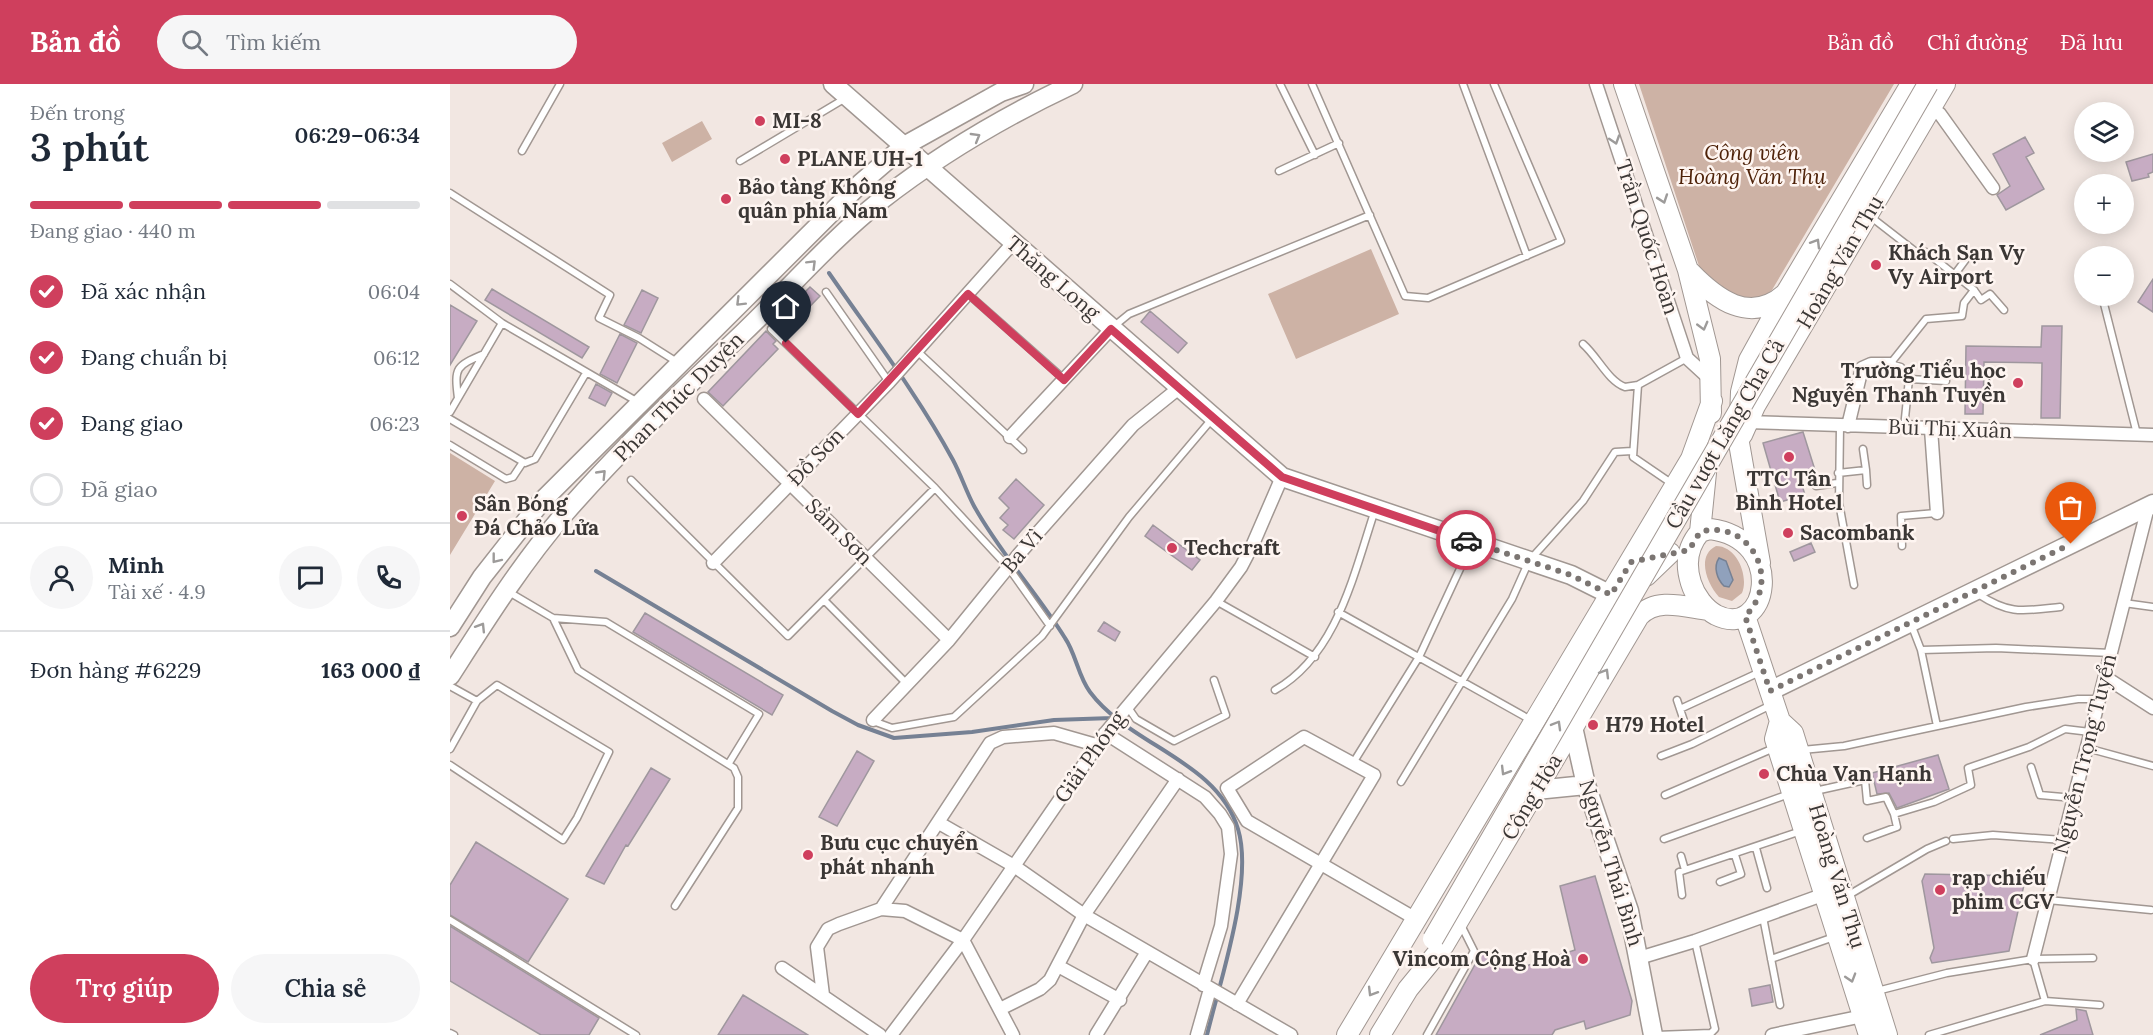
<!DOCTYPE html>
<html lang="vi">
<meta charset="utf-8">
<style>
:root{--surface:#fff;--page:#f6f6f7;--text:#1f2937;--muted:#747a83;--line:#e0e1e3;--accent:#cf3f5d}
body{margin:0;font-family:Lora,serif;background:var(--page);color:var(--text);height:100vh;display:flex;flex-direction:column;font-size:22px;white-space:nowrap}
*{box-sizing:border-box;margin:0}
p{font-size:20px;color:var(--muted)}
.icon{flex:none;width:33px;height:33px;fill:none;stroke:currentColor;stroke-width:2;stroke-linecap:round;stroke-linejoin:round}
.map{position:relative;flex:1;overflow:hidden}
.sheet{display:flex;flex-direction:column;background:var(--surface);width:450px}
.sheet>*{flex:none}
.buttons{position:absolute;left:1624px;top:18px;display:grid;gap:12px}
.buttons a{display:grid;place-items:center;width:60px;height:60px;border-radius:50%;background:var(--surface);box-shadow:0 3px 15px #0003;font-size:30px}
.pin{position:absolute;display:grid;place-items:center;width:51px;height:51px;color:#fff;margin:-62px -26px;border-radius:50% 50% 50% 0;rotate:-45deg;box-shadow:0 0 6px #0007}
.pin .icon{rotate:45deg}
.courier{position:absolute;display:grid;place-items:center;width:60px;height:60px;margin:-30px;border:4px solid #cf3f5d;border-radius:50%;background:#fff;color:#222;box-shadow:0 2px 8px #0007}
.headline em{font-style:normal;font-weight:600}
.headline div{display:flex;flex-direction:column-reverse}
.headline{display:flex;align-items:center;justify-content:space-between;height:102px;padding:0 30px}
h1{font-size:39px;font-weight:600;line-height:45px}
.bar{display:grid;grid-template-columns:repeat(4,1fr);gap:9px 6px;align-content:center;height:72px;padding:0 30px}
.bar i{height:8px;border-radius:4px;background:var(--line)}
.bar .on{background:var(--accent)}
.bar p{grid-column:span 4}
.line{display:flex;align-items:center;gap:15px;padding:0 30px;border-top:2px solid var(--line)}
.line div{flex:1}
.round{display:grid;place-items:center;flex:none;width:63px;height:63px;border-radius:32px;background:var(--page)}
ol{padding:0 30px;list-style:none}
li{display:flex;align-items:center;gap:18px;height:66px}
li p{margin-inline-start:auto}
li .icon{padding:6px;border-radius:50%;background:var(--accent);color:#fff;stroke-width:4}
li:last-child{color:var(--muted)}
li i{width:33px;height:33px;border:3px solid var(--line);border-radius:50%}
.primary-button{display:flex;gap:12px;margin-top:auto;padding:12px 30px}
.primary-button a{flex:1;height:69px;border-radius:36px;background:var(--accent);color:#fff;font-size:24px;font-weight:600;line-height:69px;text-align:center}
.primary-button a+a{background:var(--page);color:var(--text)}
header{display:flex;align-items:center;gap:36px;box-sizing:border-box;height:84px;padding:0 30px;background:var(--accent);color:#fff}
header strong{font-size:28px}
nav{display:flex;gap:33px;margin-inline-start:auto;font-size:21px}
.search{width:420px;height:54px;background:var(--page);display:flex;align-items:center;gap:15px;box-sizing:border-box;padding:0 21px;border-radius:33px;color:var(--muted);font-size:22px}
main{display:flex;flex:1;min-height:0}
.map>svg:first-child{display:block}
</style>
<header>
<strong>Bản đồ</strong>
<div class="search"><svg class="icon" aria-label="search" viewBox="0 0 24 24"><circle cx="10" cy="10" r="6"/><path d="M15 15l6 6"/></svg>Tìm kiếm</div>
<nav><a>Bản đồ</a><a>Chỉ đường</a><a>Đã lưu</a></nav>
</header>
<main>
<section class="sheet">
<div class="headline"><div><h1>3 phút</h1><p>Đến trong</p></div><em>06:29–06:34</em></div>
<div class="bar"><i class="on"></i><i class="on"></i><i class="on"></i><i></i><p>Đang giao · 440 m</p></div>
<ol>
<li><svg class="icon" aria-label="check" viewBox="0 0 24 24"><path d="M5 12l5 5 9-10"/></svg>Đã xác nhận<p>06:04</p></li>
<li><svg class="icon" aria-label="check" viewBox="0 0 24 24"><path d="M5 12l5 5 9-10"/></svg>Đang chuẩn bị<p>06:12</p></li>
<li><svg class="icon" aria-label="check" viewBox="0 0 24 24"><path d="M5 12l5 5 9-10"/></svg>Đang giao<p>06:23</p></li>
<li><i></i>Đã giao</li>
</ol>
<div class="line" style="height:108px"><a class="round"><svg class="icon" aria-label="person" viewBox="0 0 24 24"><circle cx="12" cy="8" r="4"/><path d="M4 21q1-7 8-7t8 7"/></svg></a><div><b>Minh</b><p>Tài xế · 4.9</p></div><a class="round"><svg class="icon" aria-label="chat" viewBox="0 0 24 24"><path d="M4 5h16v11H9l-5 4z"/></svg></a><a class="round"><svg class="icon" aria-label="phone" viewBox="0 0 24 24"><path d="M5 4h4l2 5-3 2q2 4 5 5l2-3 5 2v4C11 20 4 13 5 4z"/></svg></a></div>
<div class="line" style="height:78px"><div>Đơn hàng #6229</div><b>163 000 ₫</b></div>
<div class="primary-button"><a>Trợ giúp</a><a>Chia sẻ</a></div>
</section>
<div class="map">
<svg width="1703" height="951" viewBox="0 0 1703 951">
<rect width="100%" height="100%" fill="#f2e7e2"/>
<path fill="#cdb2a5" d="M1189 0H1444L1322 206 1312 214 1287 217 1252 191Z
M252 37 262 55 222 78 212 59Z
M921 165 949 230 846 275 818 210Z
M0 369 45 397 0 471Z
M1266 462C1287 462 1299 492 1292 509L1282 517 1269 513C1257 500 1246 472 1266 462Z"/>
<path fill="#90a1bc" stroke="#768194" stroke-width="1.5" d="M1269 474 1276 477 1283 496 1279 503 1274 502C1267 495 1263 483 1269 474Z"/>
<g fill="none" stroke-linecap="round" stroke-linejoin="round">
<path stroke="#768194" stroke-width="4" d="M379 189C421 250 468 311 503 376 511 391 516 407 524 422 550 469 587 509 615 554 626 570 628 592 640 608 680 662 767 676 788 745 804 797 770 897 757 951
M146 487 382 627 408 641 444 654 522 648 604 636 662 634"/>
</g>
<path fill="#c7acc3" stroke="#9f979e" stroke-width="1.5" d="M1575 53 1584 69 1576 73 1594 105 1556 126 1547 111 1560 102 1543 70Z
M1703 70V88L1698 90 1699 93 1682 97 1676 78Z
M1703 195V228L1688 218Z
M360 203 370 212 333 250 323 240Z
M42 205 139 263 132 274 35 216Z
M192 206 208 214 191 249 174 241Z
M0 221 27 237 0 281Z
M700 227 737 259 728 269 691 238Z
M1592 242H1612L1610 334H1591L1592 279 1534 278 1533 330H1515L1516 262 1591 263Z
M316 247 326 257 323 260 328 265 273 322 258 308Z
M170 250 187 259 167 299 150 290Z
M146 300 162 309 155 322 139 314Z
M1353 348 1365 386 1349 391 1355 411 1330 418 1313 359Z
M566 395 594 421 564 455 553 446 558 441 550 434 559 424 549 414Z
M703 441 750 476 742 486 695 452Z
M1361 459 1365 468 1344 477 1340 468Z
M195 529 333 611 322 631 183 548Z
M654 538 670 548 665 557 648 547Z
M407 667 424 677 387 742 369 733Z
M1488 671 1499 705 1447 724 1439 709 1427 710 1422 689Z
M201 684 220 695 178 762 176 761 154 800 136 792Z
M26 758 118 815 78 878 0 831V801Z
M1475 790 1576 792 1559 867 1482 879 1480 874 1484 864 1472 797Z
M1145 792 1182 917 1180 931 1136 945 1134 937 1105 946 1102 951H986L1032 868 1076 882 1125 866 1110 802Z
M0 842 149 934 139 951H91L0 897Z
M1320 901 1323 918 1302 922 1299 905Z
M293 911 358 951H268Z
M1626 925 1636 927 1643 951H1590L1627 936Z"/>
<g fill="none" stroke-linecap="round" stroke-linejoin="round">
<defs>
<path id="lane" d="M830 0 865 71
M862 0 955 212 978 214 1111 157 1044 0
M1013 0 1077 172
M72 67 110 0
M290 77 394 15
M829 87 889 59
M0 109 160 211 149 234 189 254 227 278
M1421 133 1470 171 1476 168 1524 206 1531 216 1540 210 1554 226
M1505 190 1519 171
M0 200 52 239 188 318
M376 208 439 298
M518 210 614 295
M1652 212 1687 350
M663 243 679 230 920 131
M321 245 485 404 558 483 600 542
M1133 260C1148 273 1158 297 1175 303L1188 301 1237 274
M467 267 573 366
M1459 295 1496 297 1495 289
M1188 301 1183 373 1224 401
M8 314C4 283 6 282 34 270
M0 328 52 239
M0 335 75 379 85 375 136 289
M1390 342 1389 419 1404 501
M1454 344 1459 295 1451 283 1440 280 1476 235 1512 232 1514 219 1524 206
M0 361 56 395 63 393 73 378
M1416 386 1417 401
M1388 389 1416 386 1413 365
M181 396 338 552 485 404
M1366 402 1387 399
M1452 462 1451 432 1486 429
M59 508 103 534 156 538 309 630 279 679
M1528 510C1560 531 1573 527 1610 523
M374 516 457 600
M766 517 865 573
M1674 519 1703 523
M888 528 1081 636
M103 534 128 586 284 684 288 693V724L225 822
M1461 540 1471 566 1487 642
M1471 566 1546 564 1661 569
M0 602 27 617
M825 606C887 571 904 489 925 426
M1227 616 1234 637
M677 622 686 635 724 657 776 631 764 596
M1230 625 1310 588
M423 637 442 644 504 633 592 552 679 433 762 335
M1637 664 1703 682
M0 665 27 617 47 601 159 668 127 734 113 756 0 681
M1352 666 1394 662 1576 623 1628 615H1649
M1211 672 1242 660 1321 621
M903 679 969 573 1022 459
M1581 683 1590 711 1624 714
M951 698 1062 515 1079 477 1133 417 1165 368 1182 367
M1365 707 1415 696 1417 717 1436 713 1444 730 1484 718 1521 701 1518 684 1579 663 1615 645 1640 648
M1215 711 1324 664
M1417 754 1447 743 1444 730
M1214 755 1339 710
M1503 755 1543 751 1613 756
M1306 764 1317 804
M1231 772 1235 786
M1270 798 1291 790 1285 771
M1232 811 1229 788 1351 747
M1397 812 1477 765 1496 757
M1598 816 1701 826
M1313 833 1330 921
M0 836 186 951
M1321 875 1384 853
M1583 875 1595 917
M1427 907 1497 889 1583 875 1643 874
M0 949 4 951
M977 951 1024 867 1011 841
M1206 951 1261 949 1265 945 1245 857
M1479 951 1595 917 1650 921"/>
<path id="street" d="M1146 0 1237 274 1262 297
M1481 23 1490 30 1543 104
M254 315 499 556
M1297 338 1703 351
M1398 342 1412 284 1421 280H1440
M1481 345 1487 429
M560 353 661 245
M263 479 439 298 563 159
M1655 593 1703 624
M423 636 499 556 569 470 683 341 729 304
M655 649 755 713 770 730 778 743 781 770 771 842 753 901
M489 739 564 782 634 831 841 951
M431 825 540 659 553 653 604 649 646 661
M1189 874 1245 857 1375 810
M1583 875 1698 423
M608 882 670 916
M332 884 430 951
M373 911 367 863 378 845 389 840 431 825 455 827 513 856 563 951
M787 920 924 691 854 653 777 704 797 737 966 835
M550 925 590 905 600 896 634 831 728 695
M441 951 513 856 657 647 766 517 791 483 803 460 832 393
M646 951 697 868
M747 951 760 905
M1322 951 1413 932"/>
<path id="secondary" d="M383 0 832 393 1121 491 1161 511
M0 543 32 493 91 418 411 99 454 62 551 8 574 0
M0 592C36 536 71 480 115 429 170 366 232 307 293 249 339 205 380 157 430 117 489 71 555 32 623 0
M1320 607 1703 420
M1123 643 1136 701 1179 827 1203 951
M1086 706 1136 701"/>
<path id="primary" d="M1174 0 1238 186 1260 275 1261 329
M1240 188C1266 215 1300 241 1335 210
M1292 351 1305 322 1495 0
M1260 445C1338 455 1318 557 1266 531 1255 525 1245 512 1241 499 1235 480 1237 463 1250 448Z
M1250 448 1257 379
M1310 479 1289 359 1291 308 1299 276 1336 209 1461 0
M1196 492 1220 469
M1295 532 1330 637 1343 649 1437 951
M1330 637 1325 655 1419 951
M897 951 1241 375 1262 317
M930 951 958 905 994 861 1189 532C1207 513 1235 523 1258 526"/>
</defs>
<use href="#lane" stroke="#a19792" stroke-width="9"/>
<use href="#street" stroke="#a19792" stroke-width="15"/>
<use href="#secondary" stroke="#a19792" stroke-width="21"/>
<use href="#primary" stroke="#a19792" stroke-width="22"/>
<use href="#lane" stroke="#fff" stroke-width="6"/>
<use href="#street" stroke="#fff" stroke-width="12"/>
<use href="#secondary" stroke="#fff" stroke-width="18"/>
<use href="#primary" stroke="#fff" stroke-width="20"/>
<defs>
<path id="primary-bridge" d="M983 855 1478 0"/>
</defs>
<use href="#primary-bridge" stroke="#a19792" stroke-width="22" stroke-linecap="butt"/>
<use href="#primary-bridge" stroke="#fff" stroke-width="20"/>
</g>
<defs><path id="oneway-chevron" d="M-2-3.5L2.5 0L-2 3.5" fill="none" stroke-width="1.6" stroke-linecap="round" stroke-linejoin="round" transform="scale(1.5)"/></defs>
<g stroke="#9d9b9a">
<use href="#oneway-chevron" transform="translate(526 53) rotate(-30)"/>
<use href="#oneway-chevron" transform="translate(1165 56) rotate(72)"/>
<use href="#oneway-chevron" transform="translate(1213 115) rotate(71)"/>
<use href="#oneway-chevron" transform="translate(1366 159) rotate(-59)"/>
<use href="#oneway-chevron" transform="translate(362 180) rotate(-45)"/>
<use href="#oneway-chevron" transform="translate(290 218) rotate(135)"/>
<use href="#oneway-chevron" transform="translate(1253 242) rotate(75)"/>
<use href="#oneway-chevron" transform="translate(152 390) rotate(-46)"/>
<use href="#oneway-chevron" transform="translate(46 475) rotate(128)"/>
<use href="#oneway-chevron" transform="translate(31 543) rotate(-58)"/>
<use href="#oneway-chevron" transform="translate(1155 589) rotate(-59)"/>
<use href="#oneway-chevron" transform="translate(1107 641) rotate(-60)"/>
<use href="#oneway-chevron" transform="translate(1055 687) rotate(121)"/>
<use href="#oneway-chevron" transform="translate(1401 894) rotate(73)"/>
<use href="#oneway-chevron" transform="translate(922 908) rotate(121)"/>
</g>
<g fill="none" stroke-linecap="round" stroke-linejoin="round">
<path stroke="#7b7572" stroke-width="6" stroke-dasharray="0 10.8" d="M1016 456 1121 491 1161 511 1181 478 1239 466 1250 448C1300 434 1333 496 1295 532L1320 607 1621 460"/>
<path stroke="#cf3f5d" stroke-width="8" d="M336 259 408 330 518 210 614 296 661 245 832 393 1016 456"/>
</g>
<g fill="#cf3f5d" stroke="#fef5f1" stroke-width="2">
<circle cx="310" cy="37" r="6"/>
<circle cx="335" cy="75" r="6"/>
<circle cx="276" cy="115" r="6"/>
<circle cx="1426" cy="181" r="6"/>
<circle cx="1568" cy="299" r="6"/>
<circle cx="1339" cy="373" r="6"/>
<circle cx="12" cy="432" r="6"/>
<circle cx="1338" cy="449" r="6"/>
<circle cx="722" cy="464" r="6"/>
<circle cx="1143" cy="641" r="6"/>
<circle cx="1314" cy="690" r="6"/>
<circle cx="358" cy="771" r="6"/>
<circle cx="1490" cy="806" r="6"/>
<circle cx="1133" cy="875" r="6"/>
</g>
<g text-anchor="middle" stroke-width="5" stroke-linejoin="round" paint-order="stroke">
<g font-size="21" font-weight="bold" fill="#3b3735" stroke="#fef5f1" text-anchor="start">
<text x="322" y="44">MI-8</text>
<text x="347" y="82">PLANE UH-1</text>
<text x="288" y="110">Bảo tàng Không<tspan x="288" dy="24">quân phía Nam</tspan></text>
<text x="1438" y="176">Khách Sạn Vy<tspan x="1438" dy="24">Vy Airport</tspan></text>
<text x="1556" y="294" text-anchor="end">Trường Tiểu học<tspan x="1556" dy="24">Nguyễn Thanh Tuyền</tspan></text>
<text x="1339" y="402" text-anchor="middle">TTC Tân<tspan x="1339" dy="24">Bình Hotel</tspan></text>
<text x="24" y="427">Sân Bóng<tspan x="24" dy="24">Đá Chảo Lửa</tspan></text>
<text x="1350" y="456">Sacombank</text>
<text x="734" y="471">Techcraft</text>
<text x="1155" y="648">H79 Hotel</text>
<text x="1326" y="697">Chùa Vạn Hạnh</text>
<text x="370" y="766">Bưu cục chuyển<tspan x="370" dy="24">phát nhanh</tspan></text>
<text x="1502" y="801">rạp chiếu<tspan x="1502" dy="24">phim CGV</tspan></text>
<text x="1121" y="882" text-anchor="end">Vincom Cộng Hoà</text>
</g>
<g font-size="21" font-style="italic" fill="#4e2209" stroke="#fef5f1">
<text x="1302" y="76">Công viên<tspan x="1302" dy="24">Hoàng Văn Thụ</tspan></text>
</g>
<g font-size="21" fill="#3b3735" stroke="#fef5f1">
<text transform="translate(1197 153) rotate(72)" y="7">Trần Quốc Hoàn</text>
<text transform="translate(1390 178) rotate(-60)" y="7">Hoàng Văn Thụ</text>
<text transform="translate(603 194) rotate(41)" y="7">Thăng Long</text>
<text transform="translate(229 313) rotate(-45)" y="7">Phan Thúc Duyện</text>
<text transform="translate(1500 345) rotate(2)" y="7">Bùi Thị Xuân</text>
<text transform="translate(1275 350) rotate(-60)" y="7">Cầu vượt Lăng Cha Cả</text>
<text transform="translate(366 373) rotate(-46)" y="7">Đồ Sơn</text>
<text transform="translate(389 448) rotate(45)" y="7">Sầm Sơn</text>
<text transform="translate(572 467) rotate(-49)" y="7">Ba Vì</text>
<text transform="translate(1635 670) rotate(-76)" y="7">Nguyễn Trọng Tuyển</text>
<text transform="translate(640 673) rotate(-55)" y="7">Giải Phóng</text>
<text transform="translate(1082 713) rotate(-59)" y="7">Cộng Hòa</text>
<text transform="translate(1161 779) rotate(73)" y="7">Nguyễn Thái Bình</text>
<text transform="translate(1387 792) rotate(73)" y="7">Hoàng Văn Thụ</text>
</g>
</g>
</svg>
<div class="buttons">
<a><svg class="icon" aria-label="layers" viewBox="0 0 24 24"><path d="M12 4l9 5-9 5-9-5zM3 14l9 5 9-5"/></svg></a>
<a>+</a>
<a>−</a>
</div>
<div class="pin" style="left:1621px;top:460px;background:#ea580c"><svg class="icon" aria-label="bag" viewBox="0 0 24 24"><path d="M5 8h14l-1 12H6zM9 8a3 3 0 0 1 6 0"/></svg></div>
<div class="pin" style="left:336px;top:259px;background:#1f2937"><svg class="icon" aria-label="home" viewBox="0 0 24 24"><path d="M3 11l9-7 9 7M6 9v11h12V9"/></svg></div>
<div class="courier" style="left:1016px;top:456px"><svg class="icon" aria-label="car" viewBox="0 0 24 24"><path d="M5 17H2v-5l4-1 3-4h7l3 4 3 1v5h-3M9 17h6M6 11h13"/><circle cx="7" cy="17" r="2"/><circle cx="17" cy="17" r="2"/></svg></div>
</div>
</main>
